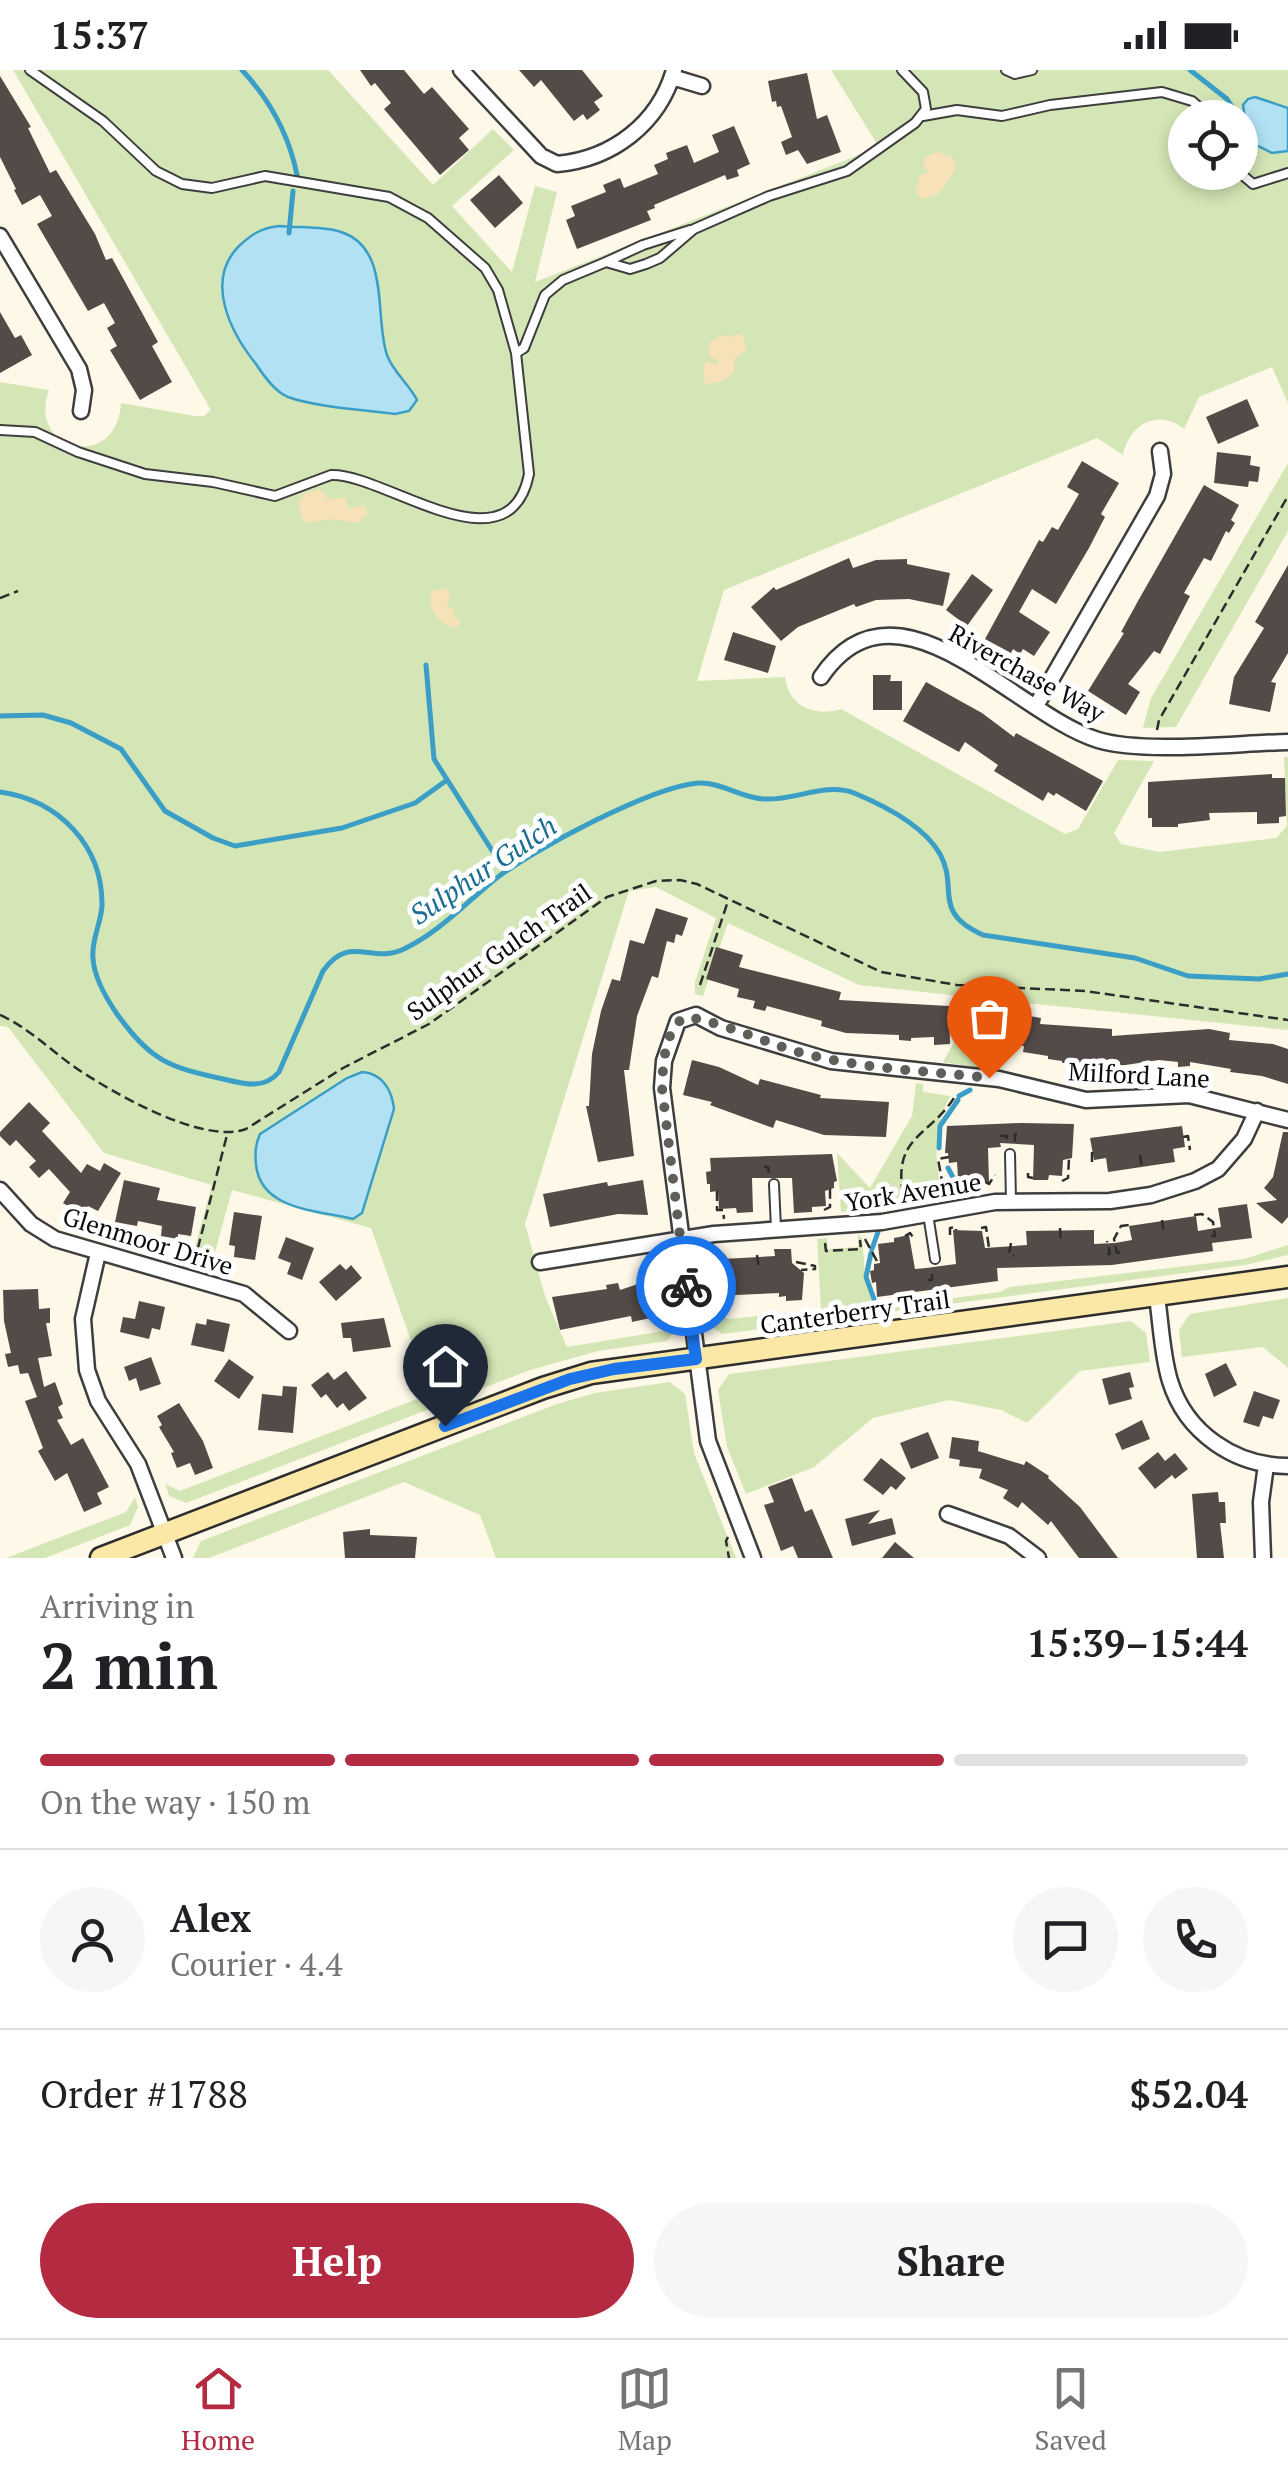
<!DOCTYPE html>
<meta charset="utf-8">
<style>
:root{--surface:#fff;--page:#f6f6f6;--text:#202124;--muted:#757577;--line:#e0e0e0;--accent:#b32a41}
body{margin:0;font-family:"PT Serif",serif;background:var(--page);color:var(--text);height:100vh;display:flex;flex-direction:column;font-size:38px;white-space:nowrap}
*{box-sizing:border-box;margin:0}
p{font-size:32px;color:var(--muted)}
.icon{flex:none;width:55px;height:55px;fill:none;stroke:currentColor;stroke-width:2;stroke-linecap:round;stroke-linejoin:round}
.map{position:relative;height:1488px;overflow:hidden}
.drawer{display:flex;flex-direction:column;background:var(--surface);flex:1}
.drawer>*{flex:none}
.controls{position:absolute;left:1168px;top:30px;display:grid;gap:20px}
.controls a{display:grid;place-items:center;width:90px;height:90px;border-radius:50%;background:var(--surface);box-shadow:0 5px 15px #0003;font-size:50px}
.pin{position:absolute;display:grid;place-items:center;width:85px;height:85px;color:#fff;margin:-102px -42px;border-radius:50% 50% 50% 0;rotate:-45deg;box-shadow:0 0 10px #0007}
.pin .icon{rotate:45deg}
.courier{position:absolute;display:grid;place-items:center;width:100px;height:100px;margin:-50px;border:8px solid #1a73e8;border-radius:50%;background:#fff;color:#222;box-shadow:0 2px 12px #0007}
.overview em{font-style:normal;font-weight:700}
.overview div{display:flex;flex-direction:column-reverse}
.overview{display:flex;align-items:center;justify-content:space-between;height:170px;padding:0 40px}
h1{font-size:65px;font-weight:700;line-height:75px}
.bar{display:grid;grid-template-columns:repeat(4,1fr);gap:15px 10px;align-content:center;height:120px;padding:0 40px}
.bar i{height:12px;border-radius:8px;background:var(--line)}
.bar .selected{background:var(--accent)}
.bar p{grid-column:span 4}
.line{display:flex;align-items:center;gap:25px;padding:0 40px;border-top:2px solid var(--line)}
.line div{flex:1}
.round{display:grid;place-items:center;flex:none;width:105px;height:105px;border-radius:52px;background:var(--page)}
.cta{display:flex;gap:20px;margin-top:auto;padding:20px 40px}
.cta a{flex:1;height:115px;border-radius:60px;background:var(--accent);color:#fff;font-size:40px;font-weight:700;line-height:115px;text-align:center}
.cta a+a{background:var(--page);color:var(--text)}
.status{display:flex;justify-content:space-between;align-items:center;height:70px;padding:0 50px;background:var(--surface);direction:ltr}
.status svg{height:28px;fill:currentColor}
.menu{display:flex;justify-content:space-around;align-items:center;height:140px;border-top:2px solid var(--line);background:var(--surface);font-size:28px;color:var(--muted)}
.menu a{display:grid;justify-items:center;gap:5px}
.menu .selected{color:var(--accent)}
.map>svg:first-child{display:block}
</style>
<div class="status"><b>15:37</b><svg viewBox="0 0 49 12"><path d="M0 12V9h3v3zM5 12V6h3v6zM10 12V3h3v9zM15 12V0h3v12zM26 1h20v11H26zM47 4h2v5h-2z"/></svg></div>
<div class="map">
<svg width="1288" height="1488" viewBox="0 0 1288 1488">
<rect width="100%" height="100%" fill="#fef8e9"/>
<path fill="#d4e6b5" fill-rule="evenodd" d="M13 0H328L433 115 493 59 514 80 452 136 512 202 535 116 557 122 535 212 879 77 831 0H1288V333L1272 297 1199 327 1184 359C1158 338 1129 354 1123 385L1097 368 724 520 697 611 785 607C789 637 814 647 841 639L1065 764 1078 759 1118 690 1154 691 1114 763 1121 774 1159 782 1276 768 1287 756 1284 687H1288V960L1017 932 980 998 943 992 978 928 859 915 728 853 703 926 695 924V912L716 848 656 817 629 821 525 1154 545 1226 567 1277 664 1261 671 1256 661 1191 672 1190 681 1253 667 1271 598 1281 530 1300 186 1433 169 1426 165 1414 180 1421 430 1324 371 1158 232 1120 211 1197 191 1191 212 1115 104 1083 8 957 0 956V312L49 320C26 381 117 403 121 333L195 346H204L211 340ZM1185 48H1240V102H1185Z
M1288 393V461L1176 657 1143 658 1151 628Z
M916 1013 923 1014V1022L950 1026C935 1057 934 1081 940 1115L902 1122 903 1134 841 1142 837 1083 870 1118 912 1046Z
M858 1164 862 1168 866 1214 876 1238 1000 1222 1010 1217 1244 1189 1288 1175V1185L1245 1195 722 1264 703 1250 695 1187H700L708 1237 728 1249 821 1240 817 1169 827 1168 828 1179 858 1177Z
M1288 1228V1298L1263 1277 1182 1287 1179 1260 1190 1244Z
M1131 1251 1146 1263 1150 1292 1080 1301 1027 1353 1001 1340 949 1330 873 1348 814 1397 746 1424 727 1377 718 1320 729 1304Z
M670 1312 685 1324 694 1383 736 1488H496L480 1445 404 1412 209 1488H193L201 1471 557 1334 595 1323Z
M135 1427 138 1437 130 1455 45 1488H6L126 1442Z"/>
<path fill="#f7e2b8" d="M937 82 952 87 956 99 937 125 922 129 915 122 921 105 929 102 924 96V88Z
M736 264 743 265 747 279 734 289V302L723 311 705 315 703 296 708 291 716 295 719 291 709 286V273L721 265 730 267Z
M320 420 325 423 328 430 345 427 349 439 364 435 368 444 357 453 331 449 307 453 301 447 299 432 307 422Z
M446 518 451 527 446 534 454 540 453 546 461 551 456 558C439 554 426 537 432 521Z"/>
<path fill="#b1e1f3" stroke="#3b9ec6" stroke-width="2.5" d="M1255 27 1288 38V81L1272 83 1248 71 1243 35 1248 29Z
M279 156C298 158 323 156 341 162 391 178 374 247 387 285 393 302 409 314 417 330L409 341 395 344C365 340 315 337 288 327 276 322 263 305 256 294 231 263 204 211 239 176 252 164 261 158 279 156Z
M362 1002C382 1003 392 1020 394 1039L362 1143 353 1149C316 1140 261 1140 256 1095 255 1083 255 1075 260 1064L347 1008Z"/>
<g fill="none" stroke-linecap="round" stroke-linejoin="round">
<path stroke="#3b9ec6" stroke-width="5" d="M242 0C270 30 289 65 297 105
M1190 0 1227 29 1246 58
M1240 93 1248 87 1251 68
M289 163 293 121
M426 595 434 689 505 801
M0 646 43 645 71 653 121 679 165 741 213 768 235 776 342 758 415 733 447 710
M0 722C58 730 103 775 102 836 101 853 91 871 93 888 94 908 106 928 117 944 151 991 168 997 223 1009 244 1014 264 1020 279 1002L323 901C350 863 371 895 404 879 438 863 465 834 494 810 532 780 651 717 698 713 722 712 741 728 764 729 794 731 825 712 854 723 883 735 924 756 940 784 959 818 931 842 983 865L1135 888 1188 906 1259 909 1288 904
M959 1026 970 1020
M939 1078 940 1056 958 1030
M948 1098 955 1111
M872 1179 878 1162
M871 1183 866 1207 874 1229"/>
</g>
<path fill="#534b48" d="M360 0H404L424 24 432 17 469 59 459 68 469 80 440 105 384 39 391 33 375 13 371 16Z
M519 0H582L603 26 594 32 600 40 587 50 583 44 574 51 541 10 534 17Z
M807 3 817 49 827 45 841 82 807 94 798 80 786 85 781 72 792 67 781 36 777 37 776 31 772 32 768 11Z
M0 6 31 57 28 58 50 103 56 100 95 164 106 190 112 188 158 272 152 276 172 312 140 330 110 280 117 276 107 258 115 253 104 233 88 241 37 154 52 146 40 125 22 135 14 120 16 119 0 87Z
M734 56 750 94 737 100 739 106 727 110 725 105 654 135 655 138 647 141 651 150 577 179 566 150 575 146 571 136 606 122 603 115 620 108 624 118 658 104 654 95 668 89 666 83 687 75 694 93 719 82 712 65Z
M499 105 523 133 495 158 470 130Z
M0 242 15 268 21 265 32 285 0 303Z
M1247 329 1259 356 1218 374 1206 347Z
M1217 382 1251 386 1250 395 1260 397 1258 412 1249 411 1248 417 1214 413Z
M1082 391 1119 413 1101 444 1105 447 1089 478 1056 534 1032 519 1019 542 1050 562 1034 586 1023 579 1020 584 1013 579 1011 583 985 569 1039 470 1043 472 1052 457 1058 460 1079 424 1067 417Z
M1204 415 1239 435 1231 450 1235 453 1229 463 1226 461 1211 491 1204 488 1184 523 1190 526 1160 584 1154 581 1128 614 1140 622 1126 645 1088 621 1124 563 1121 562 1138 531Z
M849 488 853 498 876 490 907 489V494L950 503 943 536 909 529 876 530 856 537 854 534 798 557 781 571 751 537 774 517 776 520Z
M1288 495V583L1271 612 1276 613 1270 642 1229 634 1234 607 1264 558 1255 552Z
M972 504 993 520 967 556 946 540Z
M733 562 776 576 768 603 724 590Z
M873 605H891L890 611H902V640H873Z
M926 612 982 643 1014 667 1016 663 1103 711 1086 741 1056 723 1054 726 1048 722 1043 731 994 701 998 695 965 672 959 682 903 651Z
M1272 704V708H1285L1286 746 1279 747V753L1257 754V742L1209 743 1210 750 1178 754V757H1152V748H1148V712Z
M656 838 688 848 682 866 676 864 674 873 667 871 658 908 652 906 637 946 629 1000H624L634 1086 598 1092 586 1036H589L592 984 601 941 612 909 620 911 630 870 644 874Z
M716 877 743 885 739 897 841 922 839 930 949 936 950 974 934 975V967L911 968V971L899 970V965L846 963 821 956 822 951 767 936 765 941 753 938 755 931 737 927 739 919 706 909Z
M1012 943 1041 948 1040 954 1112 959V966L1209 959 1230 963 1229 970 1273 974 1288 979V1014L1262 1006 1230 1002 1231 999 1190 992V996L1178 997V992L1159 990 1112 997H1100V993H1062V991L1048 989V986L1023 982 1024 976 1008 974Z
M692 990 719 997 758 1015 760 1009 821 1025 820 1028 889 1032 886 1067 824 1065 776 1050 773 1058 710 1035 712 1032 683 1025Z
M29 1032 50 1053 42 1061 81 1103 87 1094 100 1101 104 1093 121 1103 98 1141 88 1136 83 1145 63 1133 70 1122 49 1099 39 1108 29 1097 36 1091 16 1070 10 1076 0 1066V1062Z
M1021 1053 1074 1054 1072 1088 1063 1090 1062 1106 1049 1105 1048 1110H1033L1034 1075 1000 1073 1001 1077 988 1078 989 1112 973 1113V1107L958 1108 957 1092 949 1093 948 1083H945L947 1056Z
M1182 1056 1185 1077 1173 1079 1175 1092 1108 1102 1106 1088 1094 1090 1090 1068Z
M1283 1062H1288V1147L1282 1154 1256 1133 1277 1130 1264 1118 1273 1107Z
M832 1084 837 1111 834 1112V1118L825 1121 826 1136 812 1137V1142L794 1143 792 1108H752L753 1142 737 1143 736 1138 719 1139 718 1121 710 1122V1114H707L706 1102 711 1101 710 1088Z
M124 1110 160 1118 157 1130 196 1137 191 1166 178 1164V1169L161 1166 162 1156 138 1151 137 1156 115 1152Z
M643 1110 648 1145 618 1144 550 1157 543 1124 607 1112 608 1116Z
M1247 1134 1252 1168 1212 1173 1213 1181 1112 1195 997 1198 998 1211 877 1227 876 1212 872 1213 870 1201 874 1200V1194L880 1193 878 1174 894 1172V1168L909 1165 915 1199 926 1198 956 1194 953 1160 982 1161 985 1178 1027 1175 1026 1161 1094 1160V1174L1115 1173 1132 1170 1129 1156 1196 1146 1198 1161 1221 1157 1218 1138Z
M234 1142 262 1146 255 1190 234 1187 235 1176 229 1175Z
M286 1167 314 1178 302 1210 287 1204 291 1193 278 1188Z
M774 1179H791L792 1193 804 1203 802 1230 786 1231V1226L779 1227V1223L713 1226 710 1204 725 1202 723 1189 775 1186Z
M340 1194 346 1200 351 1195 362 1208 336 1231 319 1212Z
M656 1208 664 1245 632 1252 631 1246 560 1260 552 1227 607 1219 606 1215 618 1213 620 1220Z
M38 1219 39 1239 50 1238V1253H46L52 1286 38 1288 44 1317 55 1312 63 1334 58 1337 63 1348 57 1350 71 1375 83 1368 109 1417 97 1423 102 1434 84 1442 67 1403 55 1411 38 1381 43 1378 25 1331 37 1327 28 1303 20 1304 18 1295 8 1297 5 1284 11 1283 4 1251 3 1220Z
M139 1231 165 1237 160 1260 152 1258 149 1269 120 1262 123 1247 135 1249Z
M384 1248 391 1277 353 1282 351 1268H343L341 1253Z
M207 1249 230 1254 224 1282 191 1275 196 1253 206 1255Z
M151 1287 161 1314 140 1321 136 1308 129 1311 124 1297Z
M229 1289 254 1307 239 1329 214 1311Z
M1226 1293 1237 1315 1214 1327 1205 1304Z
M346 1301 367 1328 349 1341 343 1333 337 1338 326 1324 321 1328 311 1315 328 1302 334 1310Z
M1130 1302 1134 1317 1129 1318 1132 1329 1109 1335 1102 1309Z
M283 1316 297 1317 293 1363 258 1360 262 1324 282 1326Z
M1254 1321 1280 1330 1273 1349 1263 1346 1259 1357 1243 1352Z
M179 1333 203 1371 213 1398 195 1405 190 1393 177 1398 171 1383 174 1382 159 1357 162 1355 157 1346Z
M1142 1350 1150 1369 1122 1380 1115 1364Z
M928 1362 939 1388 911 1399 900 1373Z
M952 1367 979 1371 978 1381 1024 1395 1026 1391 1049 1406 1048 1408 1080 1437 1118 1488H1079L1051 1451 1048 1455 1022 1432 1018 1438 1003 1428 1008 1420 979 1408 982 1399 959 1396 960 1390 949 1388Z
M1158 1382 1165 1391 1175 1383 1188 1399 1175 1409 1172 1405 1155 1419 1138 1398Z
M881 1388 906 1408 896 1420 891 1416 883 1425 863 1410Z
M792 1408 805 1442 812 1439 833 1488H798L793 1476 781 1481 764 1435 774 1432 768 1417Z
M1218 1422 1219 1432H1225L1226 1453H1220L1224 1488H1197L1192 1424Z
M880 1440 868 1454 892 1448 896 1464 852 1476 845 1449Z
M370 1459V1465L417 1467 415 1488H345L343 1462Z
M895 1472 914 1488H882Z"/>
<g fill="none" stroke-linecap="round" stroke-linejoin="round">
<defs>
<path id="lane" d="M1006 0 1015 4 1032 0
M923 46 957 40 1002 46 1050 35 1162 22 1192 31 1212 48
M1239 102 1253 114 1288 103
M606 192 643 175 690 160
M516 283 524 278 545 225 563 210 606 192 630 199 646 194 660 188 694 159 769 126 847 101 915 53 926 39 923 22 902 0
M0 360 35 362 78 382 145 404 213 412 275 426 331 405C384 403 509 504 529 404L516 283 498 220 485 198 428 148 389 127 265 106 212 118 182 114 156 101 103 51 30 0
M1010 1084 1011 1131
M774 1114 776 1159
M928 1144 935 1189"/>
<path id="street" d="M461 0 541 86 557 94C613 89 659 53 674 0
M672 7 702 16
M0 166 79 299 84 320 81 341
M821 607C897 495 1014 644 1098 670 1146 684 1236 673 1288 672
M1036 636 1157 426 1163 404 1160 381
M0 1120 31 1154 55 1169 244 1224 289 1261
M98 1183 83 1249 87 1300 98 1331 138 1394 174 1488
M540 1192 714 1164 882 1152 995 1132 1110 1131 1151 1125 1195 1111 1218 1099 1244 1069 1257 1041
M1157 1227C1161 1254 1162 1285 1170 1311 1186 1363 1235 1396 1288 1396
M948 1444 1009 1466 1038 1488
M753 1488 708 1371 662 1018 664 991 678 951 696 945 721 958 831 991 999 1009 1086 1030 1189 1025 1288 1050
M1263 1488 1261 1432 1266 1395"/>
<path id="secondary" d="M101 1488 543 1318 591 1303 1288 1207"/>
</defs>
<use href="#lane" stroke="#3e3e3e" stroke-width="12"/>
<use href="#street" stroke="#3e3e3e" stroke-width="19"/>
<use href="#secondary" stroke="#2d2d2d" stroke-width="25"/>
<path stroke="#2d2d2d" stroke-width="2.5" stroke-dasharray="10 5" stroke-linecap="butt" d="M0 528 18 521
M1157 660 1159 650 1288 426
M700 915 728 831
M0 945C29 958 50 980 76 998 113 1023 203 1075 246 1059L343 998 429 954 607 827 656 811 680 810 697 814 881 902 957 915 1085 921 1288 950
M978 994 996 919
M1000 1066H1007V1073
M1183 1067 1188 1066 1190 1080
M1015 1072V1064H1021
M1140 1085 1142 1099
M1092 1092V1079
M764 1097H768L769 1104
M1028 1103V1107L1033 1108
M1062 1111 1068 1108 1069 1088
M985 1112 989 1114 995 1105
M943 1116 938 1089 949 1087
M717 1121V1140H723L724 1149
M903 1124C893 1066 929 1067 954 1028
M824 1140 830 1137V1118
M1194 1145 1202 1144 1213 1152 1215 1166H1211
M1162 1150 1164 1165
M981 1158 986 1157 989 1178
M1060 1158 1061 1173
M950 1165V1158L956 1157V1160
M905 1166 910 1163 915 1170
M865 1169 878 1193
M825 1173 826 1181 861 1179 860 1170
M1011 1173 1009 1184 1014 1186
M1120 1182 1117 1183 1114 1169 1121 1156 1129 1155
M1107 1184H1110L1107 1171
M757 1185 759 1200
M796 1192 815 1196V1199L801 1200
M194 1193 227 1065
M928 1210H932V1200
M712 1214 708 1196 719 1186 725 1185
M728 1467 726 1471 729 1488"/>
<use href="#lane" stroke="#fff" stroke-width="8"/>
<use href="#street" stroke="#fff" stroke-width="14"/>
<use href="#secondary" stroke="#fbe8a7" stroke-width="20"/>
</g>
<g fill="none" stroke-linecap="round" stroke-linejoin="round">
<path stroke="#605e59" stroke-width="10" stroke-dasharray="0 18" d="M686 1216 662 1018C663 995 664 963 683 948 697 944 765 971 785 978 850 999 921 1000 989 1008"/>
<path stroke="#1a73e8" stroke-width="12" d="M445 1356 570 1309 614 1299 696 1289 686 1216"/>
</g>
<g text-anchor="middle" stroke-width="10" stroke-linejoin="round" paint-order="stroke">
<g font-size="25" fill="#0b0b0b" stroke="#fff">
<text transform="translate(1027 603) rotate(29)" y="9">Riverchase Way</text>
<text transform="translate(499 882) rotate(-35)" y="9">Sulphur Gulch Trail</text>
<text transform="translate(1139 1005) rotate(3)" y="9">Milford Lane</text>
<text transform="translate(913 1122) rotate(-9)" y="9">York Avenue</text>
<text transform="translate(148 1171) rotate(17)" y="9">Glenmoor Drive</text>
<text transform="translate(855 1242) rotate(-8)" y="9">Canterberry Trail</text>
</g>
<g font-size="28" font-style="italic" fill="#1b6e95" stroke="#fff">
<text transform="translate(483 800) rotate(-34)" y="10">Sulphur Gulch</text>
</g>
</g>
</svg>
<div class="controls">
<a><svg class="icon" aria-label="locate" viewBox="0 0 24 24"><circle cx="12" cy="12" r="6"/><path d="M12 2v4M12 18v4M2 12h4M18 12h4"/></svg></a>
</div>
<div class="pin" style="left:989px;top:1008px;background:#ea580c"><svg class="icon" aria-label="bag" viewBox="0 0 24 24"><path d="M5 8h14l-1 12H6zM9 8a3 3 0 0 1 6 0"/></svg></div>
<div class="pin" style="left:445px;top:1356px;background:#1f2937"><svg class="icon" aria-label="home" viewBox="0 0 24 24"><path d="M3 11l9-7 9 7M6 9v11h12V9"/></svg></div>
<div class="courier" style="left:686px;top:1216px"><svg class="icon" aria-label="bike" viewBox="0 0 24 24"><circle cx="6" cy="16" r="4"/><circle cx="18" cy="16" r="4"/><path d="M6 16l4-8h5l3 8M10 8l3 8H6M13 5h3"/></svg></div>
</div>
<section class="drawer">
<div class="overview"><div><h1>2 min</h1><p>Arriving in</p></div><em>15:39–15:44</em></div>
<div class="bar"><i class="selected"></i><i class="selected"></i><i class="selected"></i><i></i><p>On the way · 150 m</p></div>
<div class="line" style="height:180px"><a class="round"><svg class="icon" aria-label="person" viewBox="0 0 24 24"><circle cx="12" cy="8" r="4"/><path d="M4 21q1-7 8-7t8 7"/></svg></a><div><b>Alex</b><p>Courier · 4.4</p></div><a class="round"><svg class="icon" aria-label="chat" viewBox="0 0 24 24"><path d="M4 5h16v11H9l-5 4z"/></svg></a><a class="round"><svg class="icon" aria-label="phone" viewBox="0 0 24 24"><path d="M5 4h4l2 5-3 2q2 4 5 5l2-3 5 2v4C11 20 4 13 5 4z"/></svg></a></div>
<div class="line" style="height:130px"><div>Order #1788</div><b>$52.04</b></div>
<div class="cta"><a>Help</a><a>Share</a></div>
</section>
<nav class="menu">
<a class="selected"><svg class="icon" aria-label="home" viewBox="0 0 24 24"><path d="M3 11l9-7 9 7M6 9v11h12V9"/></svg>Home</a>
<a><svg class="icon" aria-label="map" viewBox="0 0 24 24"><path d="M3 6l6-2 6 2 6-2v14l-6 2-6-2-6 2zM9 4v14M15 6v14"/></svg>Map</a>
<a><svg class="icon" aria-label="saved" viewBox="0 0 24 24"><path d="M7 4h10v16l-5-4-5 4z"/></svg>Saved</a>
</nav>
